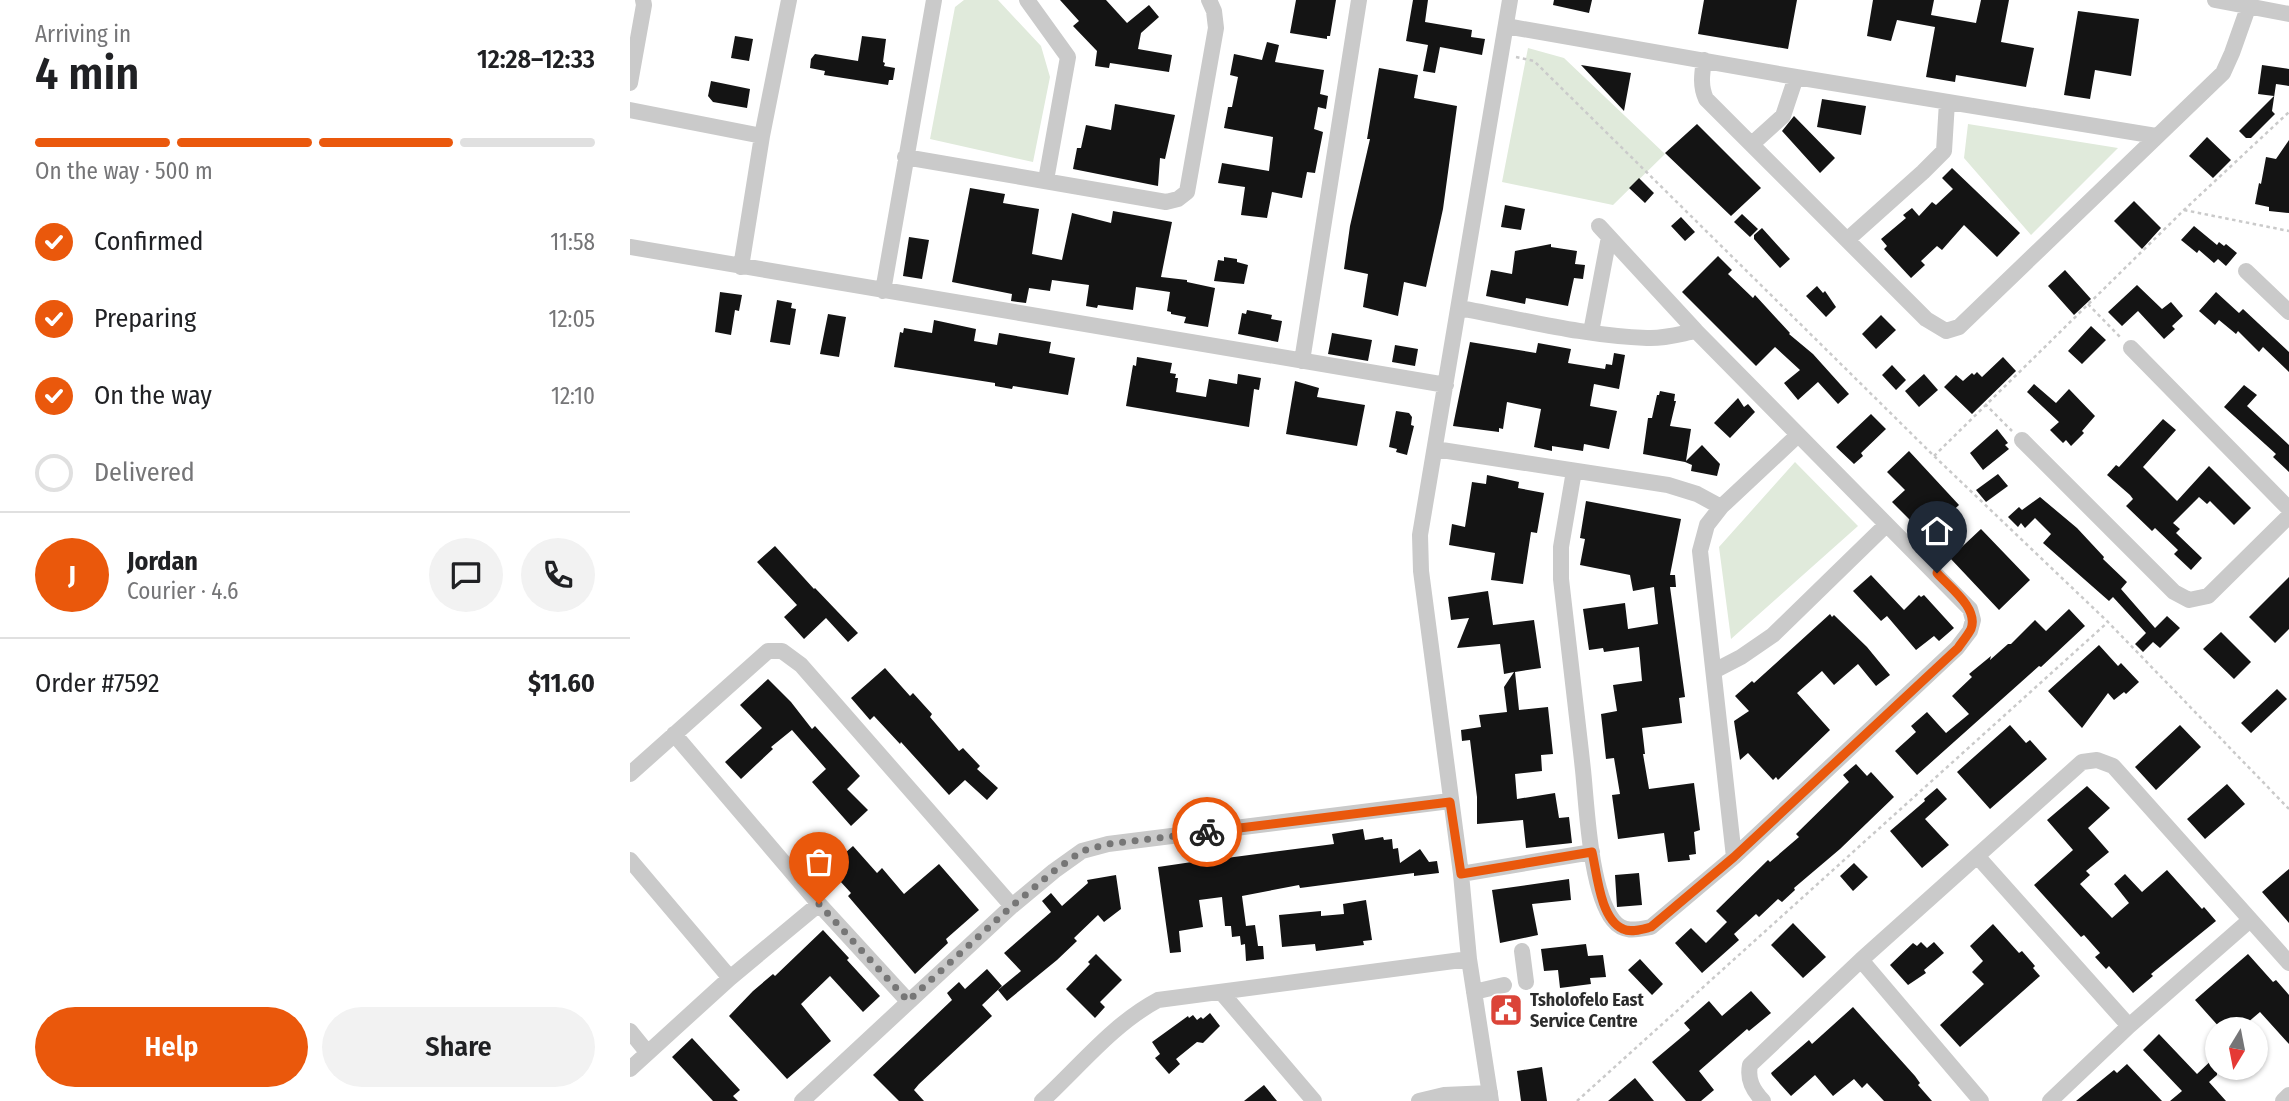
<!DOCTYPE html>
<meta charset="utf-8">
<style>
:root{--surface:#fff;--page:#f2f2f2;--text:#202124;--muted:#757577;--line:#e0e0e0;--accent:#ea580c}
body{margin:0;font-family:"Fira Sans Condensed",sans-serif;background:var(--page);color:var(--text);height:100vh;display:flex;flex-direction:column;font-size:26px;white-space:nowrap}
*{box-sizing:border-box;margin:0}
p{font-size:23px;color:var(--muted)}
.icon{flex:none;width:38px;height:38px;fill:none;stroke:currentColor;stroke-width:2;stroke-linecap:round;stroke-linejoin:round}
.map{position:relative;flex:1;overflow:hidden}
.panel{display:flex;flex-direction:column;background:var(--surface);width:630px}
.panel>*{flex:none}
.needle{width:46px;rotate:190deg}
.tools{position:absolute;left:1575px;top:1017px;display:grid;gap:14px}
.tools a{display:grid;place-items:center;width:63px;height:63px;border-radius:50%;background:var(--surface);box-shadow:0 2px 5px #0004;font-size:35px}
.pin{position:absolute;display:grid;place-items:center;width:60px;height:60px;color:#fff;margin:-72px -30px;border-radius:50% 50% 50% 0;rotate:-45deg;box-shadow:0 0 7px #0007}
.pin .icon{rotate:45deg}
.courier{position:absolute;display:grid;place-items:center;width:70px;height:70px;margin:-35px;border:5px solid #ea580c;border-radius:50%;background:#fff;color:#222;box-shadow:0 2px 9px #0007}
.headline em{font-style:normal;font-weight:600}
.headline div{display:flex;flex-direction:column-reverse}
.headline{display:flex;align-items:center;justify-content:space-between;height:119px;padding:0 35px}
h1{font-size:46px;font-weight:600;line-height:52px}
.bar{display:grid;grid-template-columns:repeat(4,1fr);gap:10px 7px;align-content:center;height:84px;padding:0 35px}
.bar i{height:9px;border-radius:5px;background:var(--line)}
.bar .active{background:var(--accent)}
.bar p{grid-column:span 4}
.line{display:flex;align-items:center;gap:18px;padding:0 35px;border-top:2px solid var(--line)}
.line div{flex:1}
.round{display:grid;place-items:center;flex:none;width:74px;height:74px;border-radius:37px;background:var(--page)}
ol{padding:0 35px;list-style:none}
li{display:flex;align-items:center;gap:21px;height:77px}
li p{margin-inline-start:auto}
li .icon{padding:7px;border-radius:50%;background:var(--accent);color:#fff;stroke-width:4}
li:last-child{color:var(--muted)}
li i{width:38px;height:38px;border:4px solid var(--line);border-radius:50%}
.action{display:flex;gap:14px;margin-top:auto;padding:14px 35px}
.action a{flex:1;height:80px;border-radius:42px;background:var(--accent);color:#fff;font-size:28px;font-weight:600;line-height:80px;text-align:center}
.action a+a{background:var(--page);color:var(--text)}
main{display:flex;flex:1;min-height:0}
.map>svg:first-child{display:block}
</style>
<main>
<section class="panel">
<div class="headline"><div><h1>4 min</h1><p>Arriving in</p></div><em>12:28–12:33</em></div>
<div class="bar"><i class="active"></i><i class="active"></i><i class="active"></i><i></i><p>On the way · 500 m</p></div>
<ol>
<li><svg class="icon" aria-label="check" viewBox="0 0 24 24"><path d="M5 12l5 5 9-10"/></svg>Confirmed<p>11:58</p></li>
<li><svg class="icon" aria-label="check" viewBox="0 0 24 24"><path d="M5 12l5 5 9-10"/></svg>Preparing<p>12:05</p></li>
<li><svg class="icon" aria-label="check" viewBox="0 0 24 24"><path d="M5 12l5 5 9-10"/></svg>On the way<p>12:10</p></li>
<li><i></i>Delivered</li>
</ol>
<div class="line" style="height:126px"><b class="round" style="background:var(--accent);color:#fff">J</b><div><b>Jordan</b><p>Courier · 4.6</p></div><a class="round"><svg class="icon" aria-label="chat" viewBox="0 0 24 24"><path d="M4 5h16v11H9l-5 4z"/></svg></a><a class="round"><svg class="icon" aria-label="phone" viewBox="0 0 24 24"><path d="M5 4h4l2 5-3 2q2 4 5 5l2-3 5 2v4C11 20 4 13 5 4z"/></svg></a></div>
<div class="line" style="height:91px"><div>Order #7592</div><b>$11.60</b></div>
<div class="action"><a>Help</a><a>Share</a></div>
</section>
<div class="map">
<svg width="1659" height="1101" viewBox="0 0 1659 1101">
<rect width="100%" height="100%" fill="#fff"/>
<path fill="#e0eadb" d="M334 0H368L411 46 420 77 403 162 300 139 325 7Z
M898 48 934 58 1035 154 983 205 872 182Z
M1338 124 1488 148 1401 235 1334 158Z
M1165 462 1228 526 1101 639 1089 547Z"/>
<path fill="#141414" d="M430 0H476L497 23 519 5 529 17 511 33 508 49 542 55 539 72 480 63 479 68 465 66 467 51 443 26 449 21Z
M666 0H706L700 36H697V39L660 33Z
M783 0H798L795 22 842 30 841 37 855 39 852 55 810 47 805 73 793 71 798 45 776 41Z
M924 0H962L959 13 923 5Z
M1074 0H1167L1158 49 1068 34Z
M1243 0H1304L1301 15 1346 23 1351 0H1379L1371 42 1404 48 1396 87 1326 75 1325 82 1296 77 1305 27 1267 20 1261 41 1237 36Z
M1448 11 1509 19 1501 76 1465 70 1460 99 1434 95Z
M105 36 123 39 119 61 101 58Z
M232 36 256 39 253 62 255 63 254 66 265 68 263 80H259L258 85 194 75 195 71 180 68 181 59 185 54 228 61Z
M637 42 649 45 645 62 694 70 690 94 698 96 696 109 688 107 684 129 693 132 685 173 677 172 672 198 642 192 637 218 611 215 615 187 588 183 592 163 639 171 643 137 594 128 598 107H602L608 77 600 75 604 54 632 60Z
M951 65 1001 73 994 111Z
M1632 65 1659 69V86L1646 84 1642 111 1645 114 1621 138H1616L1609 131 1644 96 1628 94Z
M749 68 788 75 784 98 827 106 813 209 796 287 774 282 768 316 733 307 738 274 714 269 720 226 740 139H737Z
M81 81 120 89 117 108 83 102 78 96Z
M1192 99 1236 106 1231 135 1187 127Z
M485 104 545 115 535 159 530 158 528 186 443 169 447 148H451L456 125 481 130Z
M1164 116 1205 158 1190 173 1152 131Z
M1067 124 1131 188 1101 216 1035 153Z
M1577 137 1601 160 1583 178 1559 156Z
M1659 140V213L1639 211V207L1625 204 1629 183 1631 184 1636 157 1646 159Z
M1322 168 1390 233 1367 257 1334 225 1312 250 1307 246 1291 261 1295 265 1281 278 1254 249 1257 246 1251 239 1276 218 1273 215 1282 208 1289 216 1302 202 1306 205 1323 189 1312 178Z
M1009 178 1024 193 1015 203 999 188Z
M340 188 375 194 373 203 409 209 402 254 432 260 442 213 481 223 483 211 542 222 531 277 557 280V282L585 288 578 327 554 323 556 317 541 314V312L537 311 540 292 506 287 503 310 468 305 467 308 456 306 459 285 422 280 420 291 399 288 396 303 381 301 382 294 322 282Z
M1504 201 1531 228 1512 249 1484 221Z
M875 205 895 209 891 230 871 227Z
M1112 214 1128 229 1120 237 1104 222Z
M1051 217 1065 232 1055 241 1041 226Z
M1564 226 1587 245 1589 242 1594 246 1596 244 1607 253 1596 266 1588 259 1584 263 1569 250 1567 253 1551 240Z
M1132 228 1160 259 1150 268 1124 239V235Z
M279 237 299 240 292 279 273 276Z
M921 244V247L947 251 945 264 955 265 953 279 944 278 938 306 896 298 895 304 856 296 861 270 882 274 885 251Z
M1088 256 1102 270 1098 274 1123 298 1125 295 1160 333 1159 334 1183 354 1219 394 1208 404 1188 382 1168 400 1154 383 1170 370 1145 347 1126 366 1052 292Z
M594 257 607 259V262L618 265 614 284 584 281 588 260 594 261Z
M1435 270 1461 299 1444 315 1418 286Z
M1507 285 1532 309 1541 302 1553 316 1542 326 1545 329 1534 339 1508 311 1492 326 1478 312Z
M1187 286 1193 293 1195 291 1206 307 1196 317 1176 296Z
M90 292 112 295 109 311 105 310 101 335 85 332Z
M1586 292 1609 313 1613 309 1659 352V372L1633 347 1629 352 1608 331 1606 334 1589 320 1585 325 1569 311Z
M147 300 162 303 161 308 166 309 160 345 140 342Z
M617 310 642 315 641 319 652 321 648 342 608 334 612 313 616 314Z
M198 314 216 317 209 357 190 354Z
M1251 315 1266 330 1246 349 1232 334Z
M304 320 346 329 344 341 367 345 369 333 421 342 419 353 445 358 438 395 383 386 382 389 365 386V383L264 367 270 332 273 333 274 328 302 333Z
M1461 326 1476 340 1452 364 1438 351Z
M702 333 742 340 738 361 698 354Z
M840 342 906 353 908 343 941 349 938 363 975 369 976 364 982 365 984 353 995 355 989 389 964 384 960 406 987 411 979 449 954 444 953 451 922 446V451L904 447 911 409 877 402 873 429 869 428V432L823 426Z
M765 345 788 349 785 366 762 362Z
M507 357 542 363 540 373 546 374 545 378H548L546 392 576 397 579 379 607 384 608 374 631 378 629 390 624 389 619 427 496 406 503 365 506 366Z
M1373 357 1386 371 1342 414 1314 387 1326 375 1333 381 1342 373 1344 375 1347 372 1352 377Z
M1262 365 1276 380 1266 390 1252 375Z
M1294 374 1308 390 1289 407 1275 391Z
M665 381 689 388 687 397 735 405 727 446 656 434Z
M1404 384 1426 403 1439 389 1465 416 1452 431 1454 433 1441 446 1436 440 1433 443 1420 430 1429 422 1397 392Z
M1614 385 1627 395 1617 406 1659 445V472L1643 457 1646 454 1594 407Z
M1030 391 1045 394 1044 401H1046L1040 426 1061 429 1056 461 1072 445 1090 464 1087 476 1061 471 1062 465 1055 462 1013 454 1018 418H1022L1027 395H1029Z
M1108 398 1114 407 1118 404 1125 412 1100 438 1084 423Z
M766 411 779 413 782 417 781 425 784 426 777 455 766 452 767 449 759 447Z
M1241 414 1256 429 1231 453 1233 456 1224 464 1206 447Z
M1533 419 1546 430 1513 467 1547 501 1579 466 1621 508 1604 525 1580 501 1577 504 1569 497 1543 523 1550 529 1546 533 1572 558 1561 570 1544 554 1548 550 1525 528 1522 531 1496 506 1503 499 1500 495 1477 475 1486 465 1489 467Z
M1367 429 1378 443 1375 445 1379 449 1353 470 1340 453Z
M1279 451 1329 505 1296 536 1262 502 1275 490 1257 472Z
M1368 474 1378 486 1356 502 1346 490Z
M857 475 889 482 888 488 914 493 907 533 901 532 893 584 861 580 865 553 819 545 822 524 835 527 842 482 856 484Z
M1410 497 1447 528 1474 557 1473 559 1497 582 1491 589 1525 628 1537 616 1550 628 1530 648 1523 642 1513 652 1505 644 1516 633 1483 597 1479 601 1413 543 1421 534 1405 518 1395 528 1391 523 1388 527 1378 517 1389 507 1392 510Z
M956 501 1051 519 1040 575H1045L1046 587H1040L1055 697 1049 698 1052 723 1012 728 1015 754H1013L1019 789 1064 783 1070 830 1064 832 1066 854 1059 855 1060 860 1038 862 1034 833 988 839 982 795 990 794 984 758 976 759 971 714 987 711 983 685 1012 681 1009 647 974 652 973 648 959 650 953 609 995 603 998 629 1028 624 1024 587 1003 591 1000 575 950 565 955 539 950 538Z
M1351 529 1400 580 1369 610 1320 558Z
M145 546 184 589 185 588 228 633 218 642 196 618 174 639 154 617 167 605 127 562Z
M1241 575 1274 610 1289 595 1291 597 1294 595 1324 628 1309 641 1304 636 1286 650 1257 616 1251 621 1223 591Z
M1659 577V629L1645 643 1619 617Z
M858 591 863 625 904 620 911 668 885 672 889 710 918 707 923 754 911 755 912 771 885 774 887 799 925 793 929 818 939 817 942 843 896 848 893 820 847 824V797L840 740 832 741 831 730 851 727 849 715 877 712 874 687 884 672 874 674 870 644 827 648 839 618 821 620 818 597Z
M1439 609 1455 626 1411 667 1409 666 1287 775 1265 751 1286 732 1281 726 1297 712 1316 733 1339 714 1322 696 1342 677 1339 674 1361 656 1360 660 1378 644H1381L1405 620 1416 631Z
M1200 614 1202 617 1204 615 1237 647 1260 675 1246 686 1228 664 1204 685 1192 671 1167 693 1200 730 1148 780 1146 777 1143 780 1118 753 1110 760 1104 721 1119 711 1105 696 1122 681 1124 683Z
M1591 632 1621 662 1604 679 1573 649Z
M1469 645 1488 666 1491 663 1509 682 1496 694 1494 692 1484 700 1478 693 1452 728 1418 691Z
M255 668 280 696 283 693 302 714 300 717 329 751 333 748 350 766 347 769 368 788 357 800 335 780 319 795 271 742 270 744 244 716 240 720 221 698Z
M138 679 161 702 182 729 185 726 230 776 217 789 238 810 221 826 182 782 196 769 162 730 141 747 143 749 111 779 95 762 132 728 110 705Z
M1647 689 1657 699 1621 733 1611 723Z
M1380 725 1396 743 1400 740 1417 759 1360 809 1327 772Z
M1550 725 1571 747 1526 790 1505 767Z
M1226 764 1237 776 1241 772 1264 797 1210 849 1164 888 1165 890 1152 902 1148 899 1129 917 1126 914 1104 934 1109 940 1072 973 1045 943 1061 928 1076 943 1097 922 1086 911 1138 860 1140 862 1169 837 1166 834 1219 782 1213 775Z
M1597 784 1615 804 1575 839 1557 819Z
M1457 786 1480 808 1458 828 1479 852 1456 871 1460 875 1450 884 1482 918 1499 903 1484 884 1495 874 1512 892 1537 870 1572 909 1574 907 1586 921 1521 974 1523 976 1503 993 1479 966 1476 969 1465 957 1470 953 1454 935 1451 937 1404 885 1443 850 1417 820Z
M1307 788 1317 799 1295 819 1319 845 1292 868 1260 831 1295 801 1294 799Z
M733 829 735 840 753 837 754 840 762 839 763 849 768 848 770 863 790 849 799 862 807 861 809 873 784 876V873L670 888 669 885 612 896 616 926 625 925 628 946H633L634 959 616 961 615 944 611 945 610 936 602 937 601 926H595L592 897 569 900 573 927 549 931 551 952 540 953 528 867 562 862 560 853 573 851 574 860 589 859 704 844 702 834Z
M223 846 247 873 252 868 274 894 309 864 349 910 316 939 318 943 285 974 236 917 218 896 221 893 198 868Z
M1224 863 1238 877 1223 891 1210 876Z
M1659 869V923L1632 892Z
M1009 873 1012 905 987 907 985 875Z
M486 875 491 909 474 922 468 915 444 938 447 941 427 960 377 1001 368 990 391 971 374 953 421 912 412 901 421 893 432 906 458 883 457 880Z
M939 879 941 900 902 904 908 935 870 943 862 890Z
M736 900 742 940 733 941 734 945 686 951 685 944 652 947 649 915 691 911V916L714 914 713 904Z
M1163 923 1196 957 1173 978 1141 945Z
M1363 924 1389 953 1392 951 1405 966 1403 968 1410 976 1330 1047 1310 1025 1354 984 1342 972 1353 961 1340 946Z
M193 930 219 958 217 960 250 996 233 1012 200 976 171 1004 201 1041 157 1079 99 1016 123 991 143 974 145 976Z
M1291 942 1297 948 1304 942 1314 953 1294 970 1296 973 1278 985 1260 965 1283 943 1287 946Z
M956 944 958 956 973 955 976 977 960 978 961 984 930 988 928 970 914 971 911 949Z
M466 954 492 980 470 1002 475 1007 465 1018 436 989 460 964 458 962Z
M1618 954 1643 982 1646 980 1659 995V1044L1630 1012 1610 1029H1591L1565 1000Z
M1010 959 1033 984 1022 995 998 970Z
M357 969 372 986 352 1005 362 1016 289 1084 284 1090 294 1101H269L243 1075 322 1000 317 993 329 982 335 989Z
M1121 991 1141 1013 1119 1031 1117 1029 1069 1071 1084 1090 1071 1101H1056L1022 1062 1060 1030 1054 1023 1079 1001 1092 1016Z
M1223 1007 1285 1076 1290 1083 1288 1085 1302 1101H1254L1237 1083 1232 1088 1224 1079 1203 1096 1185 1075 1161 1096 1142 1075 1141 1073 1179 1040 1182 1044Z
M580 1013 590 1026 573 1043 567 1042 546 1059 550 1064 539 1074 525 1058 530 1054 522 1042 558 1016 559 1018 563 1015 567 1020 571 1017 573 1019Z
M1529 1034 1567 1074 1587 1055V1075L1579 1082 1596 1101H1540L1552 1091 1513 1050Z
M62 1038 110 1090 103 1096 108 1101H83L42 1057Z
M1497 1064 1532 1101H1446L1484 1070 1487 1073Z
M912 1067 917 1101H891L887 1071Z
M1005 1078 1024 1101H978Z
M634 1085 647 1101H614Z"/>
<g fill="none" stroke-linecap="round" stroke-linejoin="round">
<path stroke="#cacaca" stroke-width="2.5" stroke-dasharray="3.5 3.5" stroke-linecap="butt" d="M886 57 904 61 1304 456 1478 622 1659 809
M1554 210 1659 231
M1458 304 1491 338
M1355 404 1382 431
M1304 456 1554 210 1659 112
M947 1101 1478 622"/>
<path stroke="#cacaca" stroke-width="16" d="M397 0 438 57 416 180
M1585 0 1659 14
M876 26 1166 77 1526 136
M1074 60C1072 74 1070 86 1076 99L1296 319 1316 331 1329 327 1593 73 1602 53 1619 5
M0 83 14 5 13 0
M0 110 132 136
M1122 144 1153 116 1166 77
M275 157 536 202 548 199 557 192 586 28 584 11 579 0
M1217 240 1293 172 1314 151 1317 102
M0 247 816 385
M111 267 132 136 159 0
M1616 271 1659 312
M253 291 304 0
M829 308C891 319 954 336 1017 338 1034 339 1050 334 1066 331
M961 332 979 237
M1501 348 1659 509
M672 361 729 0
M1392 440 1544 592 1559 600 1578 596 1659 516
M805 449 1038 485 1067 494 1091 507
M944 471 931 547V579C938 642 946 706 953 770 957 808 960 890 983 920 993 933 1006 930 1021 927L1104 857 1327 648 1340 631 1343 620 1340 609 1066 331 969 226
M1084 671 1111 657 1143 635 1256 525
M44 734 189 904 278 1001
M0 774 138 651H152L171 665 382 906
M1104 857 1070 551 1077 525 1091 507 1168 435
M1348 857 1499 1026
M0 860 100 978
M831 874 962 852
M892 951 896 982
M1231 960 1351 1101
M591 992 684 1101
M844 992 874 985
M0 1031 17 1052
M0 1069 100 978 189 904
M172 1101 382 906 424 871 452 851 478 844 820 801
M412 1101C450 1066 483 1024 528 1000L839 959
M789 1101 814 1095 860 1093
M861 1101 839 959 831 874 791 571 790 535 880 0
M1133 1101C1123 1090 1117 1080 1120 1065L1231 960 1452 762 1467 760 1483 766 1659 963
M1420 1101 1499 1026 1620 920
M1653 1101 1659 1095"/>
</g>
<g fill="none" stroke-linecap="round" stroke-linejoin="round">
<path stroke="#767676" stroke-width="7" stroke-dasharray="0 12.6" d="M189 904 278 1001 382 906 424 871 452 851 478 844 577 832"/>
<path stroke="#ea580c" stroke-width="9" d="M577 832 820 802 831 874 962 852C967 873 970 919 993 929 1001 933 1013 929 1021 927L1104 857 1328 648C1332 642 1338 635 1341 629 1349 608 1319 587 1307 573"/>
</g>
<defs>
<symbol id="civic-square" viewBox="-11 -11 22 22"><rect x="-9" y="-9" width="18" height="18" rx="4" fill="#db4438" stroke="#fff"/><path d="M-.6-6.5H3V-4.5H.6V-3L4-1V1h2V6H-6V1h2V-1L-.6-3ZM-1.2 2.5V6h2.4V2.5Z" fill="#fff"/></symbol>
</defs>
<g fill-rule="evenodd">
<use href="#civic-square" x="857" y="991" width="38" height="38"/>
</g>
<g text-anchor="middle" stroke-width="7" stroke-linejoin="round" paint-order="stroke">
<g font-size="18" font-weight="bold" fill="#2d2d2d" stroke="#fff" text-anchor="start">
<text x="900" y="1006">Tsholofelo East<tspan x="900" dy="21">Service Centre</tspan></text>
</g>
</g>
</svg>
<div class="tools">
<a><svg class="needle" viewBox="-14 -14 28 28"><path d="M0-13l5 13h-10z" fill="#e53935"/><path d="M0 13l5-13h-10z" fill="#757577"/></svg></a>
</div>
<div class="pin" style="left:189px;top:904px;background:#ea580c"><svg class="icon" aria-label="bag" viewBox="0 0 24 24"><path d="M5 8h14l-1 12H6zM9 8a3 3 0 0 1 6 0"/></svg></div>
<div class="pin" style="left:1307px;top:573px;background:#1f2937"><svg class="icon" aria-label="home" viewBox="0 0 24 24"><path d="M3 11l9-7 9 7M6 9v11h12V9"/></svg></div>
<div class="courier" style="left:577px;top:832px"><svg class="icon" aria-label="bike" viewBox="0 0 24 24"><circle cx="6" cy="16" r="4"/><circle cx="18" cy="16" r="4"/><path d="M6 16l4-8h5l3 8M10 8l3 8H6M13 5h3"/></svg></div>
</div>
</main>
